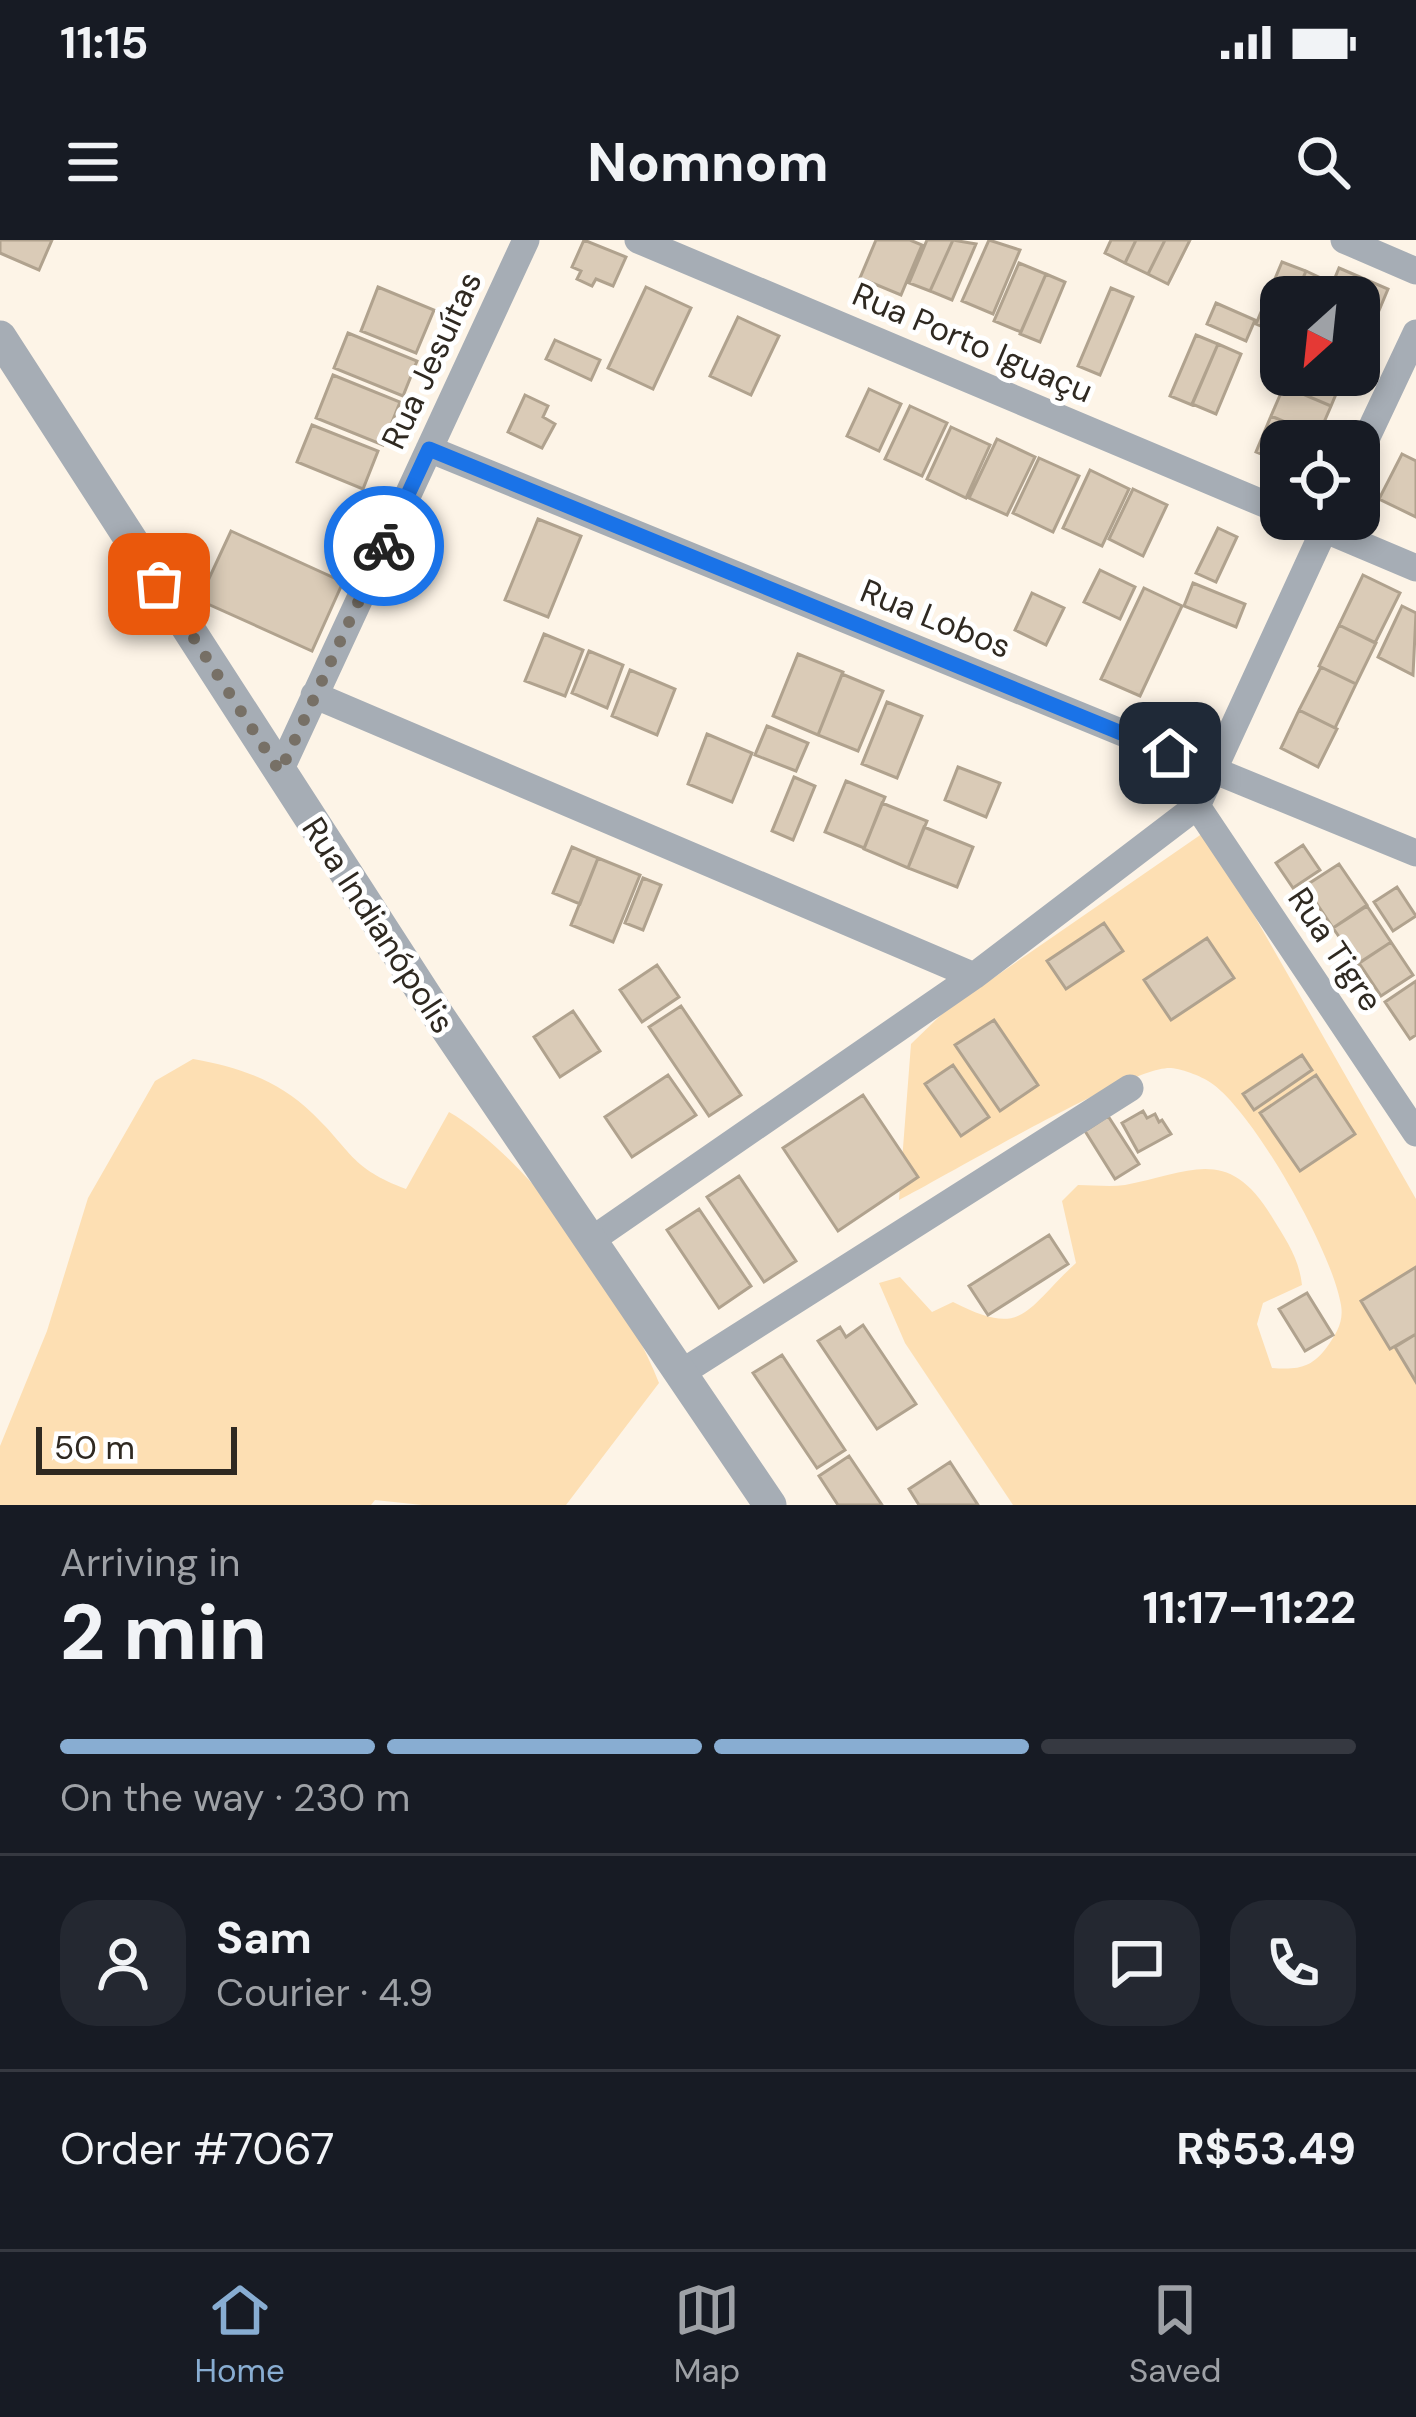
<!DOCTYPE html>
<meta charset="utf-8">
<style>
:root{--surface:#171b24;--page:#242831;--text:#f1f3f6;--muted:#9ea1a6;--line:#363941;--accent:#88add2}
body{margin:0;font-family:"DM Sans",sans-serif;background:var(--page);color:var(--text);height:100vh;display:flex;flex-direction:column;font-size:45px;white-space:nowrap}
*{box-sizing:border-box;margin:0}
p{font-size:39px;color:var(--muted)}
.icon{flex:none;width:66px;height:66px;fill:none;stroke:currentColor;stroke-width:2;stroke-linecap:round;stroke-linejoin:round}
.map{position:relative;height:1265px;overflow:hidden}
.details{display:flex;flex-direction:column;background:var(--surface);flex:1}
.details>*{flex:none}
.needle{width:78px;rotate:207deg}
.fabs{position:absolute;left:1260px;top:36px;display:grid;gap:24px}
.fabs a{display:grid;place-items:center;width:120px;height:120px;border-radius:24px;background:var(--surface);box-shadow:0 6px 18px #0003;font-size:60px}
.scale{position:absolute;left:36px;bottom:30px;width:201px;box-sizing:border-box;padding-left:12px;border:6px solid #2f2921;border-top:0;font-size:33px;line-height:42px;white-space:nowrap;color:#2f2921;-webkit-text-stroke:9px #fff;paint-order:stroke}
.pin{position:absolute;display:grid;place-items:center;width:102px;height:102px;color:#fff;margin:-51px;border-radius:24px;box-shadow:0 6px 18px #0006}
.courier{position:absolute;display:grid;place-items:center;width:120px;height:120px;margin:-60px;border:9px solid #1a73e8;border-radius:50%;background:#fff;color:#222;box-shadow:0 3px 15px #0007}
.overview em{font-style:normal;font-weight:800}
.overview div{display:flex;flex-direction:column-reverse}
.overview{display:flex;align-items:center;justify-content:space-between;height:204px;padding:0 60px}
h1{font-size:78px;font-weight:800;line-height:90px}
.bar{display:grid;grid-template-columns:repeat(4,1fr);gap:18px 12px;align-content:center;height:144px;padding:0 60px}
.bar i{height:15px;border-radius:9px;background:var(--line)}
.bar .on{background:var(--accent)}
.bar p{grid-column:span 4}
.line{display:flex;align-items:center;gap:30px;padding:0 60px;border-top:3px solid var(--line)}
.line div{flex:1}
.round{display:grid;place-items:center;flex:none;width:126px;height:126px;border-radius:36px;background:var(--page)}
.status{display:flex;justify-content:space-between;align-items:center;height:84px;padding:0 60px;background:var(--surface);direction:ltr}
.status svg{height:33px;fill:currentColor}
header{display:flex;justify-content:space-between;align-items:center;height:156px;padding:0 60px;background:var(--surface);font-size:54px;font-weight:800}
.dock{display:flex;justify-content:space-around;align-items:center;height:168px;border-top:3px solid var(--line);background:var(--surface);font-size:33px;color:var(--muted)}
.dock a{display:grid;justify-items:center;gap:6px}
.dock .on{color:var(--accent)}
.map>svg:first-child{display:block}
</style>
<div class="status"><b>11:15</b><svg viewBox="0 0 49 12"><path d="M0 12V9h3v3zM5 12V6h3v6zM10 12V3h3v9zM15 12V0h3v12zM26 1h20v11H26zM47 4h2v5h-2z"/></svg></div>
<header><svg class="icon" aria-label="menu" viewBox="0 0 24 24"><path d="M4 6h16M4 12h16M4 18h16"/></svg>Nomnom<svg class="icon" aria-label="search" viewBox="0 0 24 24"><circle cx="10" cy="10" r="6"/><path d="M15 15l6 6"/></svg></header>
<div class="map">
<svg width="1416" height="1265" viewBox="0 0 1416 1265">
<rect width="100%" height="100%" fill="#fdf4e7"/>
<path fill="#fddfb3" d="M1206 591 1416 959V1265H1013L905 1103 879 1043 900 1037 932 1072 953 1062C1024 1098 1023 1072 1076 1023L1062 961 1078 945C1093 945 1110 947 1125 945 1190 933 1228 904 1272 977 1286 1000 1299 1018 1302 1045L1263 1063 1257 1084 1272 1128C1297 1130 1312 1128 1327 1107 1336 1094 1344 1082 1341 1065 1332 1011 1257 878 1214 845 1204 837 1183 829 1171 828 1133 825 946 936 899 960L911 804 944 772Z
M193 819C238 827 278 840 312 873 352 911 350 928 406 949L449 872C532 920 624 1054 659 1143L566 1265H422L375 1260 371 1265H0V1206L47 1091 88 958 155 841Z"/>
<path fill="#dacbb7" stroke="#b0a28e" stroke-width="3" d="M0 0H52L39 30 0 13Z
M584 0 626 17 613 46 596 39 592 46 577 39 581 31 572 27Z
M876 0H910L922 5 901 55 860 38Z
M927 0H953L930 51 909 43Z
M953 0 976 4 952 60 930 51Z
M989 0 1020 10 993 74 962 61Z
M1111 0H1136L1125 23 1105 13Z
M1136 0H1165L1148 34 1125 23Z
M1165 0H1190L1168 44 1148 34Z
M1282 22 1306 31 1295 57H1281L1279 94 1256 84Z
M1019 23 1046 34 1021 92 994 81Z
M1339 28 1388 49 1375 80 1359 73V57H1327Z
M1306 31 1325 40 1317 57H1295Z
M1046 34 1065 42 1040 102 1020 94Z
M378 47 434 70 416 113 361 91Z
M646 47 691 68 653 149 608 128Z
M1111 48 1133 57 1100 135 1078 126Z
M1216 63 1255 80 1246 101 1207 84Z
M1359 73 1375 80 1359 118Z
M738 77 779 96 751 155 710 136Z
M348 93 417 121 403 156 334 128Z
M1196 95 1218 104 1192 165 1170 156Z
M555 100 600 120 591 140 546 119Z
M1218 104 1241 114 1216 174 1192 164Z
M333 135 400 162 383 205 316 178Z
M1291 135H1344L1331 166 1286 147Z
M1284 146 1331 166 1318 196 1271 176Z
M869 149 901 164 879 211 847 196Z
M525 155 548 166 543 177 555 184 542 208 508 192Z
M910 166 947 183 922 236 885 219Z
M1271 176 1318 196 1315 201H1281V222L1256 212Z
M312 185 378 211 363 249 297 222Z
M951 187 990 205 966 258 927 239Z
M997 199 1035 217 1007 275 969 258Z
M1402 214 1416 221V277L1379 259Z
M1039 218 1079 236 1053 292 1013 273Z
M1090 230 1129 249 1102 306 1063 288Z
M1133 249 1167 265 1143 316 1109 299Z
M538 279 581 296 548 377 505 360Z
M1218 288 1237 297 1216 342 1196 333Z
M231 291 343 342 312 411 199 360Z
M1100 330 1135 347 1120 379 1084 362Z
M1363 335 1400 353 1375 403 1339 385Z
M1193 343 1245 364 1236 387 1184 366Z
M1144 348 1182 366 1140 456 1101 439Z
M1032 353 1064 368 1046 405 1015 390Z
M1402 366 1416 373 1413 435 1378 417Z
M1339 385 1376 403 1356 444 1319 426Z
M544 394 583 410 565 456 525 441Z
M589 411 623 425 607 468 572 453Z
M798 414 843 432 818 495 773 476Z
M1321 427 1356 444 1335 488 1299 470Z
M630 430 675 449 657 495 612 476Z
M842 434 883 451 858 511 818 495Z
M887 462 922 476 897 538 862 524Z
M1299 470 1337 489 1318 527 1281 508Z
M767 486 808 503 796 531 755 515Z
M707 494 752 513 732 562 688 544Z
M958 527 1000 543 986 577 945 560Z
M794 537 815 546 793 600 772 591Z
M846 541 885 557 864 608 825 592Z
M882 563 927 581 908 628 864 609Z
M924 587 973 607 957 647 908 628Z
M1303 605 1320 630 1293 648 1276 623Z
M572 607 598 618 580 664 553 653Z
M598 618 640 635 613 702 571 685Z
M1339 624 1367 665 1333 688 1305 646Z
M643 638 661 645 643 690 625 683Z
M1397 647 1416 676 1393 691 1374 662Z
M1367 666 1391 702 1358 724 1333 688Z
M1104 683 1123 711 1066 749 1047 721Z
M1207 698 1234 738 1171 780 1144 740Z
M1391 702 1413 735 1381 756 1359 723Z
M657 725 679 757 642 782 620 750Z
M1416 741V795L1410 799 1385 762Z
M681 766 741 855 709 876 649 787Z
M573 771 600 811 560 837 534 797Z
M994 780 1038 845 1000 871 955 805Z
M1302 815 1312 830 1254 870 1243 854Z
M953 825 989 877 961 896 925 844Z
M668 835 696 875 632 917 605 877Z
M1316 835 1355 894 1300 931 1260 873Z
M863 855 918 937 838 991 783 908Z
M1143 871 1147 878 1155 874 1159 882 1162 880 1171 894 1138 912 1122 883Z
M1108 876 1139 924 1115 939 1085 891Z
M739 936 796 1021 764 1042 707 957Z
M699 969 751 1046 719 1068 667 990Z
M1049 995 1068 1024 988 1075 969 1046Z
M1416 1027V1094L1390 1109 1361 1061Z
M1307 1053 1333 1095 1305 1111 1279 1069Z
M863 1085 916 1164 877 1189 818 1101 840 1087 846 1097Z
M1416 1094V1142L1395 1107Z
M782 1115 845 1210 817 1228 753 1133Z
M849 1216 882 1265H838L819 1236Z
M950 1222 978 1265H919L909 1249Z"/>
<g fill="none" stroke-linecap="round" stroke-linejoin="round">
<path stroke="#a6adb5" stroke-width="27" d="M638 0 1281 271
M1344 0 1416 31
M429 209 1416 613
M1359 214 1416 93
M1300 279 1416 328
M314 455 974 736
M280 531 526 0
M1197 566 1416 893
M590 1001 974 736 1197 566 1329 279
M681 1133 1130 848"/>
<path stroke="#a6adb5" stroke-width="33" d="M0 97 437 774 770 1265"/>
</g>
<g fill="none" stroke-linecap="round" stroke-linejoin="round">
<path stroke="#777066" stroke-width="12" stroke-dasharray="0 21.6" d="M159 344 280 532 384 306"/>
<path stroke="#1a73e8" stroke-width="15" d="M384 306 429 209 1170 513"/>
</g>
<g text-anchor="middle" stroke-width="10" stroke-linejoin="round" paint-order="stroke">
<g font-size="33" fill="#2f2921" stroke="#fff">
<text transform="translate(973 102) rotate(23)" y="12">Rua Porto Iguaçu</text>
<text transform="translate(431 120) rotate(-65)" y="12">Rua Jesuítas</text>
<text transform="translate(936 378) rotate(22)" y="12">Rua Lobos</text>
<text transform="translate(379 685) rotate(57)" y="12">Rua Indianópolis</text>
<text transform="translate(1336 709) rotate(56)" y="12">Rua Tigre</text>
</g>
</g>
</svg>
<div class="fabs">
<a><svg class="needle" viewBox="-14 -14 28 28"><path d="M0-13l5 13h-10z" fill="#e53935"/><path d="M0 13l5-13h-10z" fill="#9ea1a6"/></svg></a>
<a><svg class="icon" aria-label="locate" viewBox="0 0 24 24"><circle cx="12" cy="12" r="6"/><path d="M12 2v4M12 18v4M2 12h4M18 12h4"/></svg></a>
</div>
<div class="scale">50 m</div>
<div class="pin" style="left:159px;top:344px;background:#ea580c"><svg class="icon" aria-label="bag" viewBox="0 0 24 24"><path d="M5 8h14l-1 12H6zM9 8a3 3 0 0 1 6 0"/></svg></div>
<div class="pin" style="left:1170px;top:513px;background:#1f2937"><svg class="icon" aria-label="home" viewBox="0 0 24 24"><path d="M3 11l9-7 9 7M6 9v11h12V9"/></svg></div>
<div class="courier" style="left:384px;top:306px"><svg class="icon" aria-label="bike" viewBox="0 0 24 24"><circle cx="6" cy="16" r="4"/><circle cx="18" cy="16" r="4"/><path d="M6 16l4-8h5l3 8M10 8l3 8H6M13 5h3"/></svg></div>
</div>
<section class="details">
<div class="overview"><div><h1>2 min</h1><p>Arriving in</p></div><em>11:17–11:22</em></div>
<div class="bar"><i class="on"></i><i class="on"></i><i class="on"></i><i></i><p>On the way · 230 m</p></div>
<div class="line" style="height:216px"><a class="round"><svg class="icon" aria-label="person" viewBox="0 0 24 24"><circle cx="12" cy="8" r="4"/><path d="M4 21q1-7 8-7t8 7"/></svg></a><div><b>Sam</b><p>Courier · 4.9</p></div><a class="round"><svg class="icon" aria-label="chat" viewBox="0 0 24 24"><path d="M4 5h16v11H9l-5 4z"/></svg></a><a class="round"><svg class="icon" aria-label="phone" viewBox="0 0 24 24"><path d="M5 4h4l2 5-3 2q2 4 5 5l2-3 5 2v4C11 20 4 13 5 4z"/></svg></a></div>
<div class="line" style="height:156px"><div>Order #7067</div><b>R$53.49</b></div>
</section>
<nav class="dock">
<a class="on"><svg class="icon" aria-label="home" viewBox="0 0 24 24"><path d="M3 11l9-7 9 7M6 9v11h12V9"/></svg>Home</a>
<a><svg class="icon" aria-label="map" viewBox="0 0 24 24"><path d="M3 6l6-2 6 2 6-2v14l-6 2-6-2-6 2zM9 4v14M15 6v14"/></svg>Map</a>
<a><svg class="icon" aria-label="saved" viewBox="0 0 24 24"><path d="M7 4h10v16l-5-4-5 4z"/></svg>Saved</a>
</nav>
